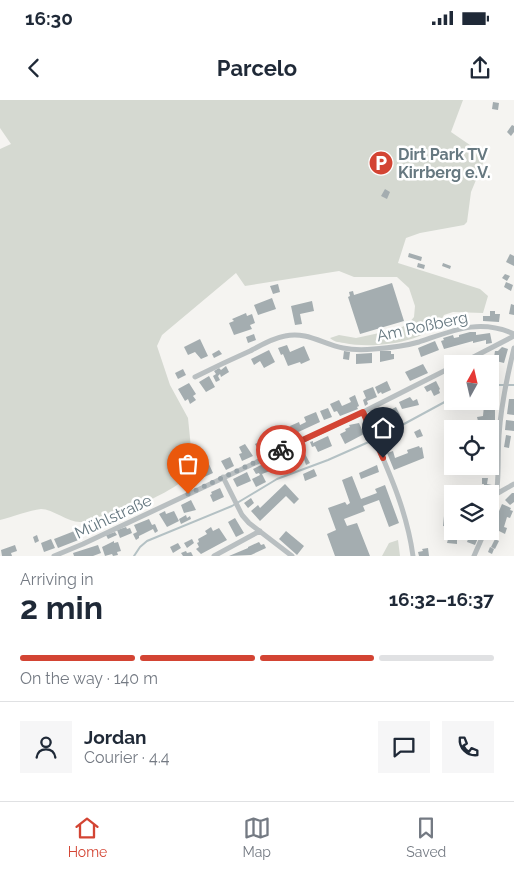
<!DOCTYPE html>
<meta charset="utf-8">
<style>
:root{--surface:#fff;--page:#f6f6f7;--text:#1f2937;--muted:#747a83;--line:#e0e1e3;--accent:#d34433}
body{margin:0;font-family:Raleway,sans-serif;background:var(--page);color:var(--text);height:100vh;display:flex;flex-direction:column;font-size:19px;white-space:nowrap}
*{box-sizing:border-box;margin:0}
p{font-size:16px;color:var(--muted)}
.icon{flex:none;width:28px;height:28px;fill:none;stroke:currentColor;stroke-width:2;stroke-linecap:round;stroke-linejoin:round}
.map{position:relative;height:456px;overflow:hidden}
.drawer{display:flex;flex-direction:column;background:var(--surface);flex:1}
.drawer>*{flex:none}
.needle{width:32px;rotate:8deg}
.fabs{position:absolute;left:444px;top:255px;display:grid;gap:10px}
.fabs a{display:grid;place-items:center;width:55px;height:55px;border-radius:0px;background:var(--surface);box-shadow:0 5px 20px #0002;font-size:25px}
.pin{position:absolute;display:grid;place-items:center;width:42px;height:42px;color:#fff;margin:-51px -21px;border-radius:50% 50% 50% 0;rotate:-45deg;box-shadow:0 0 5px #0007}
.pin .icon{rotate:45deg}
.courier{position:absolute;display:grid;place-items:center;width:50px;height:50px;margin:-25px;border:4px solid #d34433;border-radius:50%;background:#fff;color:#222;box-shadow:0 1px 6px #0007}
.summary em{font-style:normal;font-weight:700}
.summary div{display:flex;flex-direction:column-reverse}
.summary{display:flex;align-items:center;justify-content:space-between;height:85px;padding:0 20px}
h1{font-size:32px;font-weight:700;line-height:38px}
.bar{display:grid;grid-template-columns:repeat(4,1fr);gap:8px 5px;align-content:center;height:60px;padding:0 20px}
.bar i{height:6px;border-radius:4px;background:var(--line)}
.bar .selected{background:var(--accent)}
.bar p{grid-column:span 4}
.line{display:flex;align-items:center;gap:12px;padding:0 20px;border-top:1px solid var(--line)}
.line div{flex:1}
.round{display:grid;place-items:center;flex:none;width:52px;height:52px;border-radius:0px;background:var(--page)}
.status{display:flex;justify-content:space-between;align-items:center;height:35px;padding:0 25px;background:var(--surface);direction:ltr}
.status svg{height:14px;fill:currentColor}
header{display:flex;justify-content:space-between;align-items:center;height:65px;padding:0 20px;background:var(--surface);font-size:22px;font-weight:700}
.menu{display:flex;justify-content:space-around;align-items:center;height:70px;border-top:1px solid var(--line);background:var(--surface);font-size:14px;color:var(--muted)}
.menu a{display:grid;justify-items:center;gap:2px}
.menu .selected{color:var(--accent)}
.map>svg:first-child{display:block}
</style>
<div class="status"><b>16:30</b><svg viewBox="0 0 49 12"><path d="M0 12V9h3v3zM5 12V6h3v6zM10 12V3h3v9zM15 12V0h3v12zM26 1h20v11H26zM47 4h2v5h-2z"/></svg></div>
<header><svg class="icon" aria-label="back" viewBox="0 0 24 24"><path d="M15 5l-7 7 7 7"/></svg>Parcelo<svg class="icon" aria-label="share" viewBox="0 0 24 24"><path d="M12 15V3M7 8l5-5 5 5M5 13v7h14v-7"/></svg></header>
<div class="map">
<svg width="514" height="456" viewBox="0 0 514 456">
<rect width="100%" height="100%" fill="#f5f4f1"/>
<path fill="#d5d9d1" d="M0 0H463L451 32 486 56 471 92 467 122 464 125 420 133 406 138 398 163 480 189 488 196 483 213 453 212 444 215C430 244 372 249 344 243 338 242 334 242 330 238L339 235 356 238 398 229 408 224 414 217 415 206 409 188 397 177H354L339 171 245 186 236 173 162 235 157 246 170 285 188 318 191 348 186 378C167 396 107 420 81 422 69 423 53 409 41 409 30 410 12 417 0 420V49L11 44 0 28Z
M398 440 400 456H382L389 443Z"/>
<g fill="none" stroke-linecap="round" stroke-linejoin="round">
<path stroke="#b4c1c4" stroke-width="2" d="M490 285H514
M134 456 140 447 147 441 232 406 277 379 328 360 380 337 452 298"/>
</g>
<path fill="#a4adb0" d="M493 2 499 3 498 10 492 9Z
M512 25 514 26V32L511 36 507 32Z
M385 89 390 92 387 99 381 96Z
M409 153 422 157 421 161 408 157Z
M510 154 514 156V166L506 162Z
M418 163 425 165 424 169 417 167Z
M443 163 451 166 450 169 442 166Z
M505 174 510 176 507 181 502 178Z
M506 182 513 185 511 191 504 187Z
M392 183 404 221 360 234 348 197 350 196 349 192 353 191 354 195Z
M278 184 280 192 273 194 270 186Z
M272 198 276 209 258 215 254 205Z
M312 201 314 211 300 214 302 224 295 225 291 206Z
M511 204 514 205V215L509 214Z
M490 211H495V214H500L499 222 483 221V216H490Z
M246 213 247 216 252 214 255 223 250 225 252 229 234 235 229 223 234 221 232 219Z
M465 216 466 222 447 225 446 219Z
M470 232H476V235L490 233 492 243 486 244V240L473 243V241L444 249 441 241 444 240 443 238 453 235 454 238 459 237V235Z
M254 234 256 240 248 243 246 237Z
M200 239 208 256 201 259 195 252 188 255 184 247Z
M435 241 439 250 421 257 418 248Z
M287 245 290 252 304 246 310 260 301 264 300 262 288 266 283 254 281 255 278 248Z
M502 247 508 249 504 263 496 261 497 258 494 257 495 251H498Z
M219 250 222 254 214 258 212 254Z
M269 250 275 262 264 268 260 261 254 265 251 259Z
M344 251 350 252 349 260 343 259Z
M380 251H391V254H394V259L380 262Z
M372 253V263L356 264V254Z
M480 259 484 264H471Z
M423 264 428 273 410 281 405 272Z
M226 266 229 272 221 277 220 274 218 276 220 280 216 282 213 276 216 274 214 271 219 268 221 270Z
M183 269 186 275 178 279 175 273Z
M452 273V286L450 281 447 283 444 277Z
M209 276 215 287 206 292 199 282Z
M387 281 391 290 382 294 381 292 378 294 375 287Z
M436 281 440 289 439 290 440 293 434 296 431 290 427 292 424 287Z
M189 283 196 294 193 296 196 300 190 304 188 299 185 301 178 289Z
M373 287 377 297 367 301 368 304 365 306 363 300 366 298 363 291Z
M492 288 499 289 497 306 489 305 488 310 495 309V324L478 321 477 317 483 316 484 305H485L486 301H490Z
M355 295 359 306 357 307 358 309 340 316 337 311 334 312 330 304 339 300 342 306 351 302 349 298Z
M410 297 413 301 417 299 419 305 402 309 399 302Z
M509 299H514V315L507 314Z
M396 307 400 315 380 324 375 315 389 308 390 310Z
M328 308 332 317 324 320 320 311Z
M316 312 320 322 294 334 290 326 299 322 300 325 306 322 304 317Z
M506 320 514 321V331L505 330Z
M359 323 364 334 345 344 340 334 346 331 345 329 350 327 349 325Z
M420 329 423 336 417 338 414 332Z
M490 330H492V346H490Z
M506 335 511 336 509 348 504 347Z
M328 336 332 346 318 352 315 346 312 347 310 342 313 341V343Z
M269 337 274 347 260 353 255 344Z
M245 344 253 356 242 361 239 354 242 353 239 347Z
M419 346 420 348 422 347 424 358 394 370 387 353 393 351 395 358 408 353 407 350Z
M298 348 302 356 286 364 281 356Z
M490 353H493L492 373 481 372V366H490Z
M305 354 310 363 306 365 303 356Z
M230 357 234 366 226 370 221 361Z
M208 362 213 373 202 378 197 367Z
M265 363 270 371 262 374 266 382 256 387 252 379 260 375 259 373 256 374 253 369Z
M377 365 379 372 361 379 359 373Z
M285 366 287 371 284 373 281 368Z
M452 366 470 368 469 372 457 370V372H451Z
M314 369 317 376 305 381 303 374Z
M247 372 251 381 237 387 233 379Z
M352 376 361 399 377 393 375 389 385 385 399 423 389 427 379 400 363 406 365 411 344 419 347 426 357 423 370 456H335L327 434 336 430 328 408 345 402 347 405 350 403 342 380Z
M482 378H488L487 384 492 385V394L483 393 484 384H482Z
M285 384 299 399 294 404 286 396 260 421 251 411 258 405 260 408Z
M220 388 224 397 213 402 210 395 212 394 211 392Z
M512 393H514V402L510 405 505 400Z
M251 398 254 403 248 408 244 403Z
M191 400 196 410 184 413 181 405Z
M502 404 511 408 510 410 513 411 510 418 507 417 504 427 507 428 505 434 499 431 496 438 489 435Z
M165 411 166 414 174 411 179 421 167 427 159 414Z
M451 414H452V427L443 426 444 416H451Z
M186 415 187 418 190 416 191 419 181 424 179 419Z
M235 418 244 433 236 437 228 422Z
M149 419 152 425 155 424 158 431 155 433 153 429 139 436V438L136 440 133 434 137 432 134 425Z
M126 427 127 429 130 428 132 433 120 438 117 430Z
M211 427 213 431 219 428 227 440 201 454 196 449 199 447 197 443 199 442 198 439 207 434 205 431Z
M77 430 81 439 58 448 54 439Z
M286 431 304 446 297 455 279 439Z
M471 431H481L475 445 467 442Z
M115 432 117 435 108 439 106 435Z
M37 435 39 441 35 443 33 437Z
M51 439 55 448 44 452 41 443Z
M192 439 194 443 187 448 184 443Z
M448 439 457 440V444L447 443Z
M495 439 499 441 495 449 491 447Z
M114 441V443L118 442 121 451 117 452 118 455 113 456 112 454 105 456 102 447Z
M259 442 261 445 264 444 266 448 251 455 229 456 248 448V447Z
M178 443 181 448 173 453 170 447Z
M15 445 17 451 11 453 12 456H2L1 450Z
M98 445 101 453 93 456H74L73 453Z
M490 447 494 449 492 454 488 452Z
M428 448 429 456H419L418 452 423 451 422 449Z
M186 451 187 453 191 452 193 456H183L181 453Z"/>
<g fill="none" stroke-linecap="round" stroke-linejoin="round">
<path stroke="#b9bfc1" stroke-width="5" d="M460 264 514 236
M195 277C213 268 232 259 250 251 261 245 273 238 285 236 306 231 323 244 343 248 353 250 364 250 374 249 388 248 405 246 419 242 452 231 479 218 514 234
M363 312C383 360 406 404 413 456
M223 377 242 415 249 423 292 456
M498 393 514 384
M490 418C501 391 497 363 499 335 501 305 507 277 514 248
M54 456 83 444 363 312 452 267
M214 456 260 431
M474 456 485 431"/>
</g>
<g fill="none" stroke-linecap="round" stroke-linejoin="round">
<path stroke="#98a3a8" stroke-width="5" stroke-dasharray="0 9" d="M188 394 281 350"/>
<path stroke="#d34433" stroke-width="6" d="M281 350 363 312 383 358"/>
</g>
<defs>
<symbol id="parking-disc" viewBox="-11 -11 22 22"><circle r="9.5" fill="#d34433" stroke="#fff"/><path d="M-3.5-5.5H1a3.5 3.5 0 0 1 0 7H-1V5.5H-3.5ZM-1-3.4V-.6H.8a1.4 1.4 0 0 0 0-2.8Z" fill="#fff"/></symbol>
</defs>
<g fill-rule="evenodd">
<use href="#parking-disc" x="367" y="49" width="28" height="28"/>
</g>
<g text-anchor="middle" stroke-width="5" stroke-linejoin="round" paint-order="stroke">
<g font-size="16" font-weight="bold" fill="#667880" stroke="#fff" text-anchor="start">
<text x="398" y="60">Dirt Park TV<tspan x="398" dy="18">Kirrberg e.V.</tspan></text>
</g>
<g font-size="16" fill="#667880" stroke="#fff">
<text transform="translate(422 226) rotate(-12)" y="6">Am Roßberg</text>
<text transform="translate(113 416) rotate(-25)" y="6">Mühlstraße</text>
</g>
</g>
</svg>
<div class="fabs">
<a><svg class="needle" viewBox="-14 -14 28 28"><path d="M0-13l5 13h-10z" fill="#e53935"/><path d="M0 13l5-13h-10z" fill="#747a83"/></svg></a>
<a><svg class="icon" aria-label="locate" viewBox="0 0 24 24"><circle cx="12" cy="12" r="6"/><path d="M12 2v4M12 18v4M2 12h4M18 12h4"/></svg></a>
<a><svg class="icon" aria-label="layers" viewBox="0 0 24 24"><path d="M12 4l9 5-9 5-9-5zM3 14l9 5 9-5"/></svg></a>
</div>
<div class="pin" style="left:188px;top:394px;background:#ea580c"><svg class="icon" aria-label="bag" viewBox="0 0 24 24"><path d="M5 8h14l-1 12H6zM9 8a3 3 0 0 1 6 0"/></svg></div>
<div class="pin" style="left:383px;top:358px;background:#1f2937"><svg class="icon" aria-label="home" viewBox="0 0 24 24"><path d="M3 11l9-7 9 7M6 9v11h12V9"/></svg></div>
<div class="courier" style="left:281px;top:350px"><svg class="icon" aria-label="bike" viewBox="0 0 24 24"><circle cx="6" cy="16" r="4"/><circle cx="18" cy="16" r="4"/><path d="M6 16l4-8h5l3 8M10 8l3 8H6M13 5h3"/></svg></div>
</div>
<section class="drawer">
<div class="summary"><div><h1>2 min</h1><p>Arriving in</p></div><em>16:32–16:37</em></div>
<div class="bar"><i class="selected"></i><i class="selected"></i><i class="selected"></i><i></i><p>On the way · 140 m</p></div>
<div class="line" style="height:90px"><a class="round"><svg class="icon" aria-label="person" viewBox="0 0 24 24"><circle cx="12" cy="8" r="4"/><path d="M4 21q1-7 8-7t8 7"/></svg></a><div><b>Jordan</b><p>Courier · 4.4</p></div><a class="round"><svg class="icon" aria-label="chat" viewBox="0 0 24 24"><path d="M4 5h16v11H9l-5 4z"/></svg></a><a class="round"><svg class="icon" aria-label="phone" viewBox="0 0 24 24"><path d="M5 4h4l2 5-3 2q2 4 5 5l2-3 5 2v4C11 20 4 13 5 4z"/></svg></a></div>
</section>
<nav class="menu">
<a class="selected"><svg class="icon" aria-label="home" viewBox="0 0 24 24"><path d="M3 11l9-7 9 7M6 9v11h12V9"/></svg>Home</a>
<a><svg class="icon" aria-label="map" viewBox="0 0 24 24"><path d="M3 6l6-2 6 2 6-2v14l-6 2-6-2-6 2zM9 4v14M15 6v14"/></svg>Map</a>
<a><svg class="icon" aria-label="saved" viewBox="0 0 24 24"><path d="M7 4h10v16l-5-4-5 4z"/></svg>Saved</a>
</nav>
